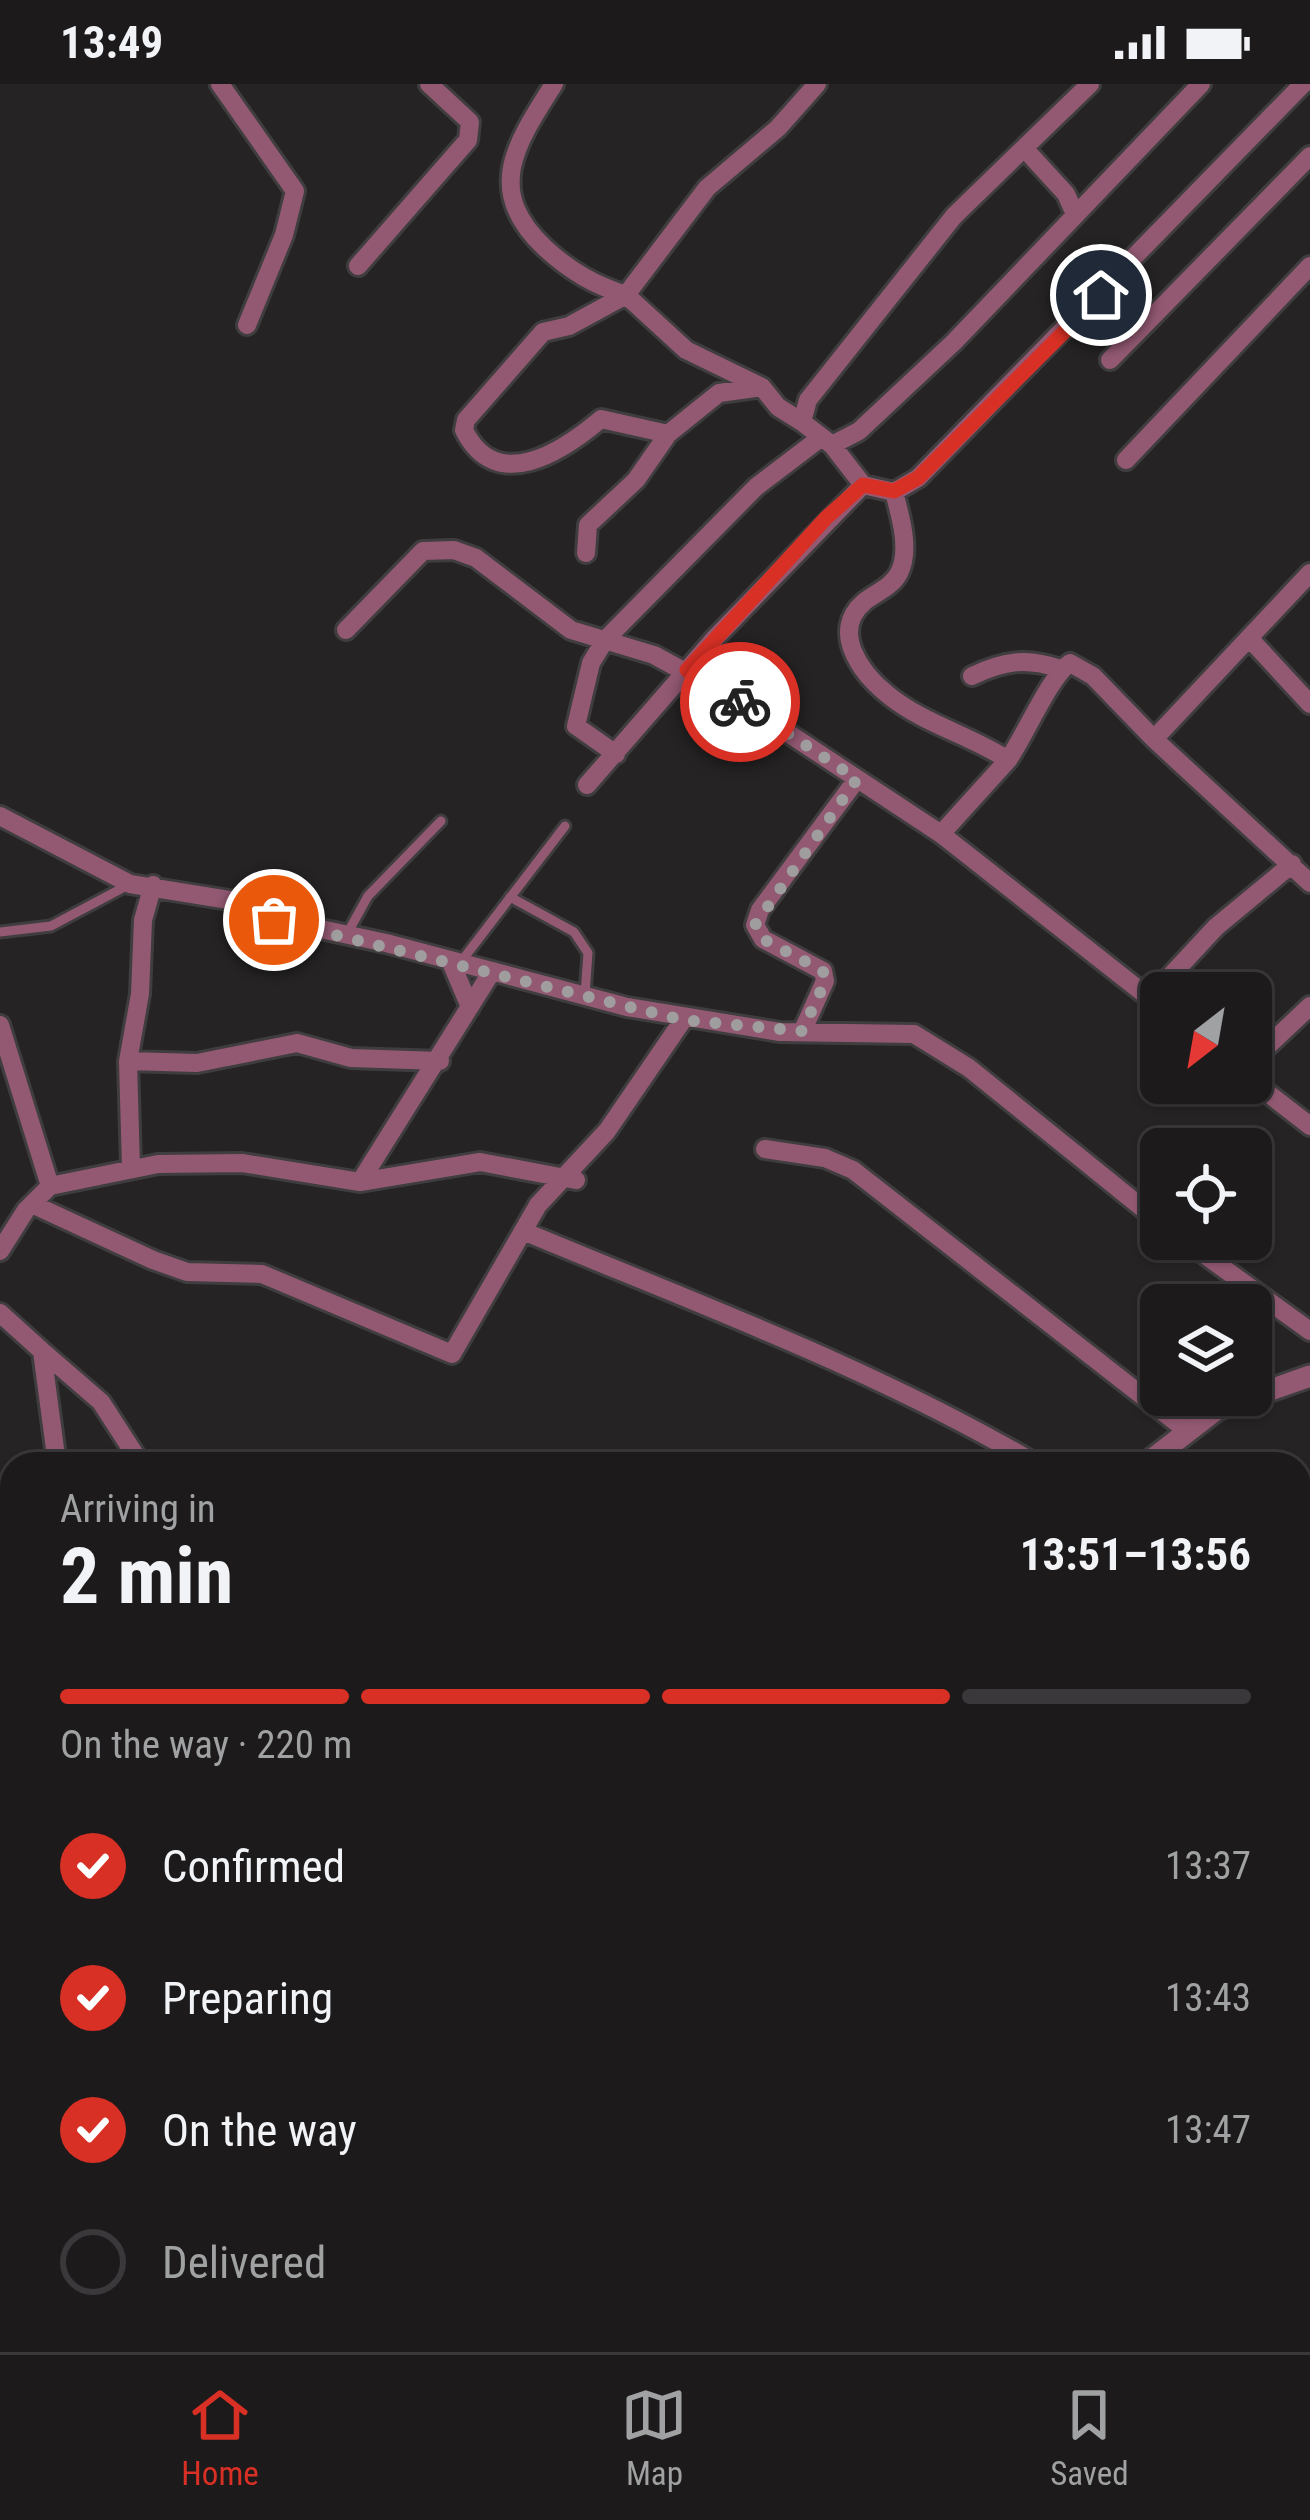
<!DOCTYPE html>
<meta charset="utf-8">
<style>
:root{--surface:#1c1a1b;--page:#292728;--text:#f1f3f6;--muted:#a0a1a3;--line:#3a383a;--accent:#d93025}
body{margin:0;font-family:"Roboto Condensed",sans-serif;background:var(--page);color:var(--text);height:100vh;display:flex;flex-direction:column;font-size:45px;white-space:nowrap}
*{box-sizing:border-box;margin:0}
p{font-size:39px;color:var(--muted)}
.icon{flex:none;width:66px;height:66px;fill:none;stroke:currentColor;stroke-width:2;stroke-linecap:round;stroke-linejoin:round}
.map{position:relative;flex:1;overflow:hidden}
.panel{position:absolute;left:0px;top:1368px;width:1311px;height:900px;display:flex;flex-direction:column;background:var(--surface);border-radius:36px 36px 0 0;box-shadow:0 3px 9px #0004,0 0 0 3px var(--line)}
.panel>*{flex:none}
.needle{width:78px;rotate:211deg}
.fabs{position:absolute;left:1140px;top:888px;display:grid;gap:24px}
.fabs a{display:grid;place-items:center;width:132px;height:132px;border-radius:18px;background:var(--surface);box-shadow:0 3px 9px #0004,0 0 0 3px var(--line);font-size:60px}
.pin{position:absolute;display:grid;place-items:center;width:102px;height:102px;color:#fff;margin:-51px;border:6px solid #fff;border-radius:50%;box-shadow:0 3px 12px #0007}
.courier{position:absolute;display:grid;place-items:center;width:120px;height:120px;margin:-60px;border:9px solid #d93025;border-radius:50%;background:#fff;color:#222;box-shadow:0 3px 15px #0007}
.head em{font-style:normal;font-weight:700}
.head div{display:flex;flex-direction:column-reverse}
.head{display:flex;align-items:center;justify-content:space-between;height:204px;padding:0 60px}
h1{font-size:78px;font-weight:700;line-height:90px}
.bar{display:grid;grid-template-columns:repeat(4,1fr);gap:18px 12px;align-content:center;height:144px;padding:0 60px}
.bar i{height:15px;border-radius:9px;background:var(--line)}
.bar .on{background:var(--accent)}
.bar p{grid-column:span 4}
ol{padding:0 60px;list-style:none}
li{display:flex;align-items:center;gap:36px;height:132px}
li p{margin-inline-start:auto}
li .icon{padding:12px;border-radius:50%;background:var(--accent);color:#fff;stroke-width:4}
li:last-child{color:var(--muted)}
li i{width:66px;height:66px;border:6px solid var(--line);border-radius:50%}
.status{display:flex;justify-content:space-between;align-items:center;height:84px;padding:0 60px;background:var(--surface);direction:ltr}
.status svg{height:33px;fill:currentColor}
.tab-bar{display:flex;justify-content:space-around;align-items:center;height:168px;border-top:3px solid var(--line);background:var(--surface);font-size:33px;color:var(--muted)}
.tab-bar a{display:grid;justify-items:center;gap:6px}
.tab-bar .on{color:var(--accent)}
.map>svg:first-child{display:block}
</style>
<div class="status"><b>13:49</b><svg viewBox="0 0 49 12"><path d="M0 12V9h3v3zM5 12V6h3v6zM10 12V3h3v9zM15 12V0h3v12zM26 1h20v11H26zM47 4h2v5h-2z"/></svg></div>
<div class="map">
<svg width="1310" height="2268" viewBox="0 0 1310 2268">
<rect width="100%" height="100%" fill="#252324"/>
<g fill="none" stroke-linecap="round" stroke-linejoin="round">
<defs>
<path id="service" d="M510 813 574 848 588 869 585 910
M0 848 51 842 130 800
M347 850 368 812 441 737
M460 879 565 742"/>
<path id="minor" d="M220 0 295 107 284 151 247 241
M554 0C515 61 484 107 545 164 570 187 594 201 626 211
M1090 0 954 132 808 316 802 338 832 361 863 401 894 408 918 394 1303 0
M1024 64 1066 110 1075 130
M358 182 468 56 470 38 429 0
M626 211 569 242 543 248 466 336 464 346C496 411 562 368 601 335L668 350 719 309 762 303
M1110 276 1310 72
M802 338 778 323 762 303 686 266 626 211 707 104 778 44 817 0
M832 361 859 347 954 258 1201 0
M1126 376 1310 182
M894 408C900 431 911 466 899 489 892 503 875 509 864 518 830 547 861 589 887 610 923 640 970 651 1008 676 1025 652 1050 592 1070 579L1093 592 1154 655 1310 489
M586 469 588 441 636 396 668 350
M346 546 423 467 454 466 476 474 571 546 654 571 747 622 941 750 1161 923
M1250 555 1310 620
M972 592C1003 577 1027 573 1060 585
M1154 655 1310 799
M616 670 576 642 591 579 605 556 756 403 819 355
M587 701 715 554 863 401
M0 732 130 800 229 816 274 835 386 859 627 923 780 948 914 950 969 984 1161 1139
M941 750 1008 676
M450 876 470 923
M1150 914 1216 843 1292 780
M0 941 50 1102
M802 948 825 897 823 887 763 855 755 841 760 826 857 695
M128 977 197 979 297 959 351 974 440 977
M1251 978 1310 922
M1251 996 1310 1042
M765 1065 825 1074 853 1086 1186 1346
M131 1084 128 977 140 910 143 836 153 801
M360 1098 491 889
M32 1120 153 1176 187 1188 262 1190 452 1270 538 1121 607 1047 683 936
M523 1147C695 1219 875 1285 1036 1380
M1183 1155 1310 1247
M0 1167 26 1126 50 1102 158 1080 242 1079 360 1098 480 1078 576 1096
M0 1229 42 1267 57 1380
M42 1267 101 1318 141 1380
M1299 1519 1310 1525
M0 1527 1 1489 12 1472
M1299 1634 1310 1640
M1299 1755 1310 1760
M0 1789 12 1767
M0 1931 12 1936
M0 2061 12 2038
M1299 2152 1310 2157
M0 2169 12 2175
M1299 2255 1310 2260
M190 2256 198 2268
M473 2256 489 2268
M864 2256 872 2268
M941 2256 966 2268
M49 2268 53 2256
M669 2268 676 2256"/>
<path id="tertiary" d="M1146 1380 1217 1325 1310 1292
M509 2268 520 2256"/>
</defs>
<use href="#service" stroke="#3f3d3e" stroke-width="15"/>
<use href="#minor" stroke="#3f3d3e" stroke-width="24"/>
<use href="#tertiary" stroke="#3f3d3e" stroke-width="27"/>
<use href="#service" stroke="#935973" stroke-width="9"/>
<use href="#minor" stroke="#935973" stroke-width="18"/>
<use href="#tertiary" stroke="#935973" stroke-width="21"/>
</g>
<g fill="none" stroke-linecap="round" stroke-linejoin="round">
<path stroke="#9f9d9e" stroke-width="12" stroke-dasharray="0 21.6" d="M274 836 683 936 802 947 825 898 823 887 763 855 755 841 857 695 740 618"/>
<path stroke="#d93025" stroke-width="15" d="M740 618 687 586 826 434 863 401 894 407 918 394 1101 211"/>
</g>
</svg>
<div class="fabs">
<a><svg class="needle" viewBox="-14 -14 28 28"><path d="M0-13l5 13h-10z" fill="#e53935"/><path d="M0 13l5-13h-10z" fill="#a0a1a3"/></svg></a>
<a><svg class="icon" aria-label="locate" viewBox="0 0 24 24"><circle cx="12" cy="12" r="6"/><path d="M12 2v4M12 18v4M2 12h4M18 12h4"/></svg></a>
<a><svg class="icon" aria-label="layers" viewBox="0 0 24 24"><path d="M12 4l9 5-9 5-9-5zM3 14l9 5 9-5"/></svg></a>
</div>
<div class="pin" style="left:274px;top:836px;background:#ea580c"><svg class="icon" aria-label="bag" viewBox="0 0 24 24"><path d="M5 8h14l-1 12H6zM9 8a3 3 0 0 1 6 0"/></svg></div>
<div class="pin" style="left:1101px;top:211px;background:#1f2937"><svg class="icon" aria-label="home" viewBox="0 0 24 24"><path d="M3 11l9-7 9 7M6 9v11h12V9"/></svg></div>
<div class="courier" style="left:740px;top:618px"><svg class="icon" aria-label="bike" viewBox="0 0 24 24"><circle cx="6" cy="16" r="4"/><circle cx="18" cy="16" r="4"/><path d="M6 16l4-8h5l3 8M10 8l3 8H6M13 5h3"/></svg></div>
<section class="panel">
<div class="head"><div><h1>2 min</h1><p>Arriving in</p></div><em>13:51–13:56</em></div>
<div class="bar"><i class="on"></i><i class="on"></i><i class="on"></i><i></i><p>On the way · 220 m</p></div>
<ol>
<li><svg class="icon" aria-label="check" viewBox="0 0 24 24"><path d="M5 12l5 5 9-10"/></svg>Confirmed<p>13:37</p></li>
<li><svg class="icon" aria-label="check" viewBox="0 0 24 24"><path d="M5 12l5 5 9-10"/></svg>Preparing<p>13:43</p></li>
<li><svg class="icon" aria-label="check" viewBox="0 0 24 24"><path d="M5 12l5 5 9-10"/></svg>On the way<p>13:47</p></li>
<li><i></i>Delivered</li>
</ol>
</section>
</div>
<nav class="tab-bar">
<a class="on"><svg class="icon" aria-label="home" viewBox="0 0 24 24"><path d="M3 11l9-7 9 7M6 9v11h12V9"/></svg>Home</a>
<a><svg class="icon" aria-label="map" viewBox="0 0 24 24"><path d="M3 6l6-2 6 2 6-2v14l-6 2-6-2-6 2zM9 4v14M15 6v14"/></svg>Map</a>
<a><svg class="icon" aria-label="saved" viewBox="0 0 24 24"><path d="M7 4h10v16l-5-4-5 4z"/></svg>Saved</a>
</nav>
